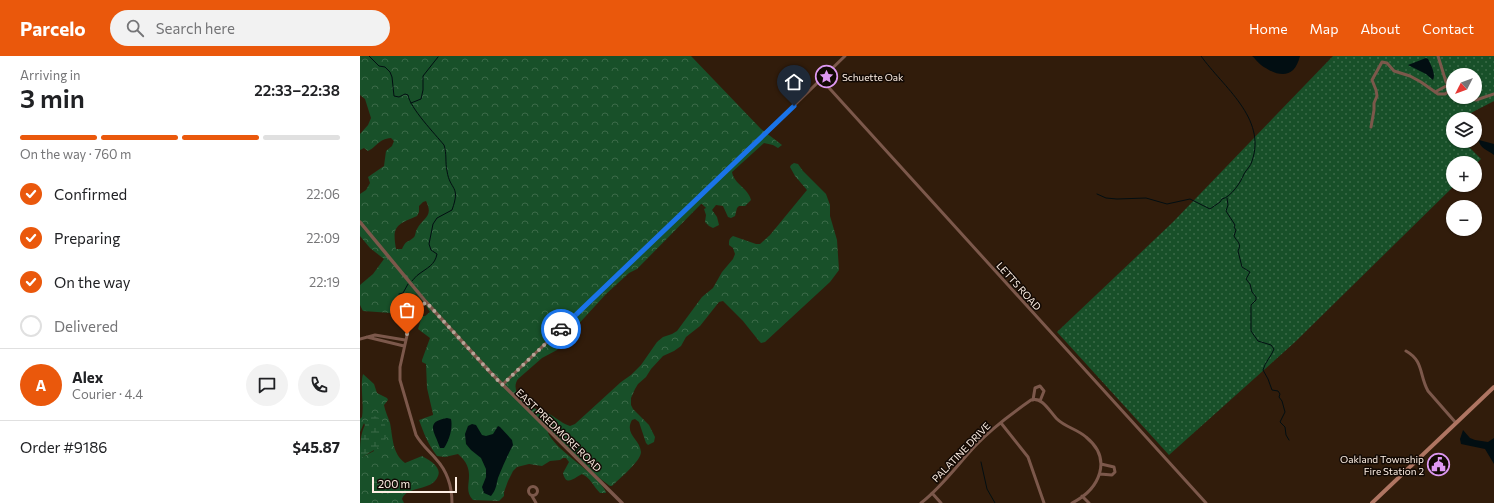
<!DOCTYPE html>
<meta charset="utf-8">
<style>
:root{--surface:#fff;--page:#f2f2f2;--text:#202124;--muted:#757577;--line:#e0e0e0;--accent:#ea580c}
body{margin:0;font-family:Commissioner,sans-serif;background:var(--page);color:var(--text);height:100vh;display:flex;flex-direction:column;font-size:15px;white-space:nowrap}
*{box-sizing:border-box;margin:0}
p{font-size:13px;color:var(--muted)}
.icon{flex:none;width:22px;height:22px;fill:none;stroke:currentColor;stroke-width:2;stroke-linecap:round;stroke-linejoin:round}
.map{position:relative;flex:1;overflow:hidden}
.drawer{display:flex;flex-direction:column;background:var(--surface);width:360px}
.drawer>*{flex:none}
.needle{width:26px;rotate:228deg}
.tools{position:absolute;left:1086px;top:12px;display:grid;gap:8px}
.tools a{display:grid;place-items:center;width:36px;height:36px;border-radius:50%;background:var(--surface);box-shadow:0 1px 3px #0004;font-size:20px}
.scale{position:absolute;left:12px;bottom:10px;width:85px;box-sizing:border-box;padding-left:4px;border:2px solid #feefe4;border-top:0;font-size:11px;line-height:14px;white-space:nowrap;color:#feefe4;-webkit-text-stroke:3px #120904;paint-order:stroke}
.pin{position:absolute;display:grid;place-items:center;width:34px;height:34px;color:#fff;margin:-41px -17px;border-radius:50% 50% 50% 0;rotate:-45deg;box-shadow:0 0 4px #0007}
.pin .icon{rotate:45deg}
.courier{position:absolute;display:grid;place-items:center;width:40px;height:40px;margin:-20px;border:3px solid #1a73e8;border-radius:50%;background:#fff;color:#222;box-shadow:0 1px 5px #0007}
.headline em{font-style:normal;font-weight:600}
.headline div{display:flex;flex-direction:column-reverse}
.headline{display:flex;align-items:center;justify-content:space-between;height:68px;padding:0 20px}
h1{font-size:26px;font-weight:600;line-height:30px}
.bar{display:grid;grid-template-columns:repeat(4,1fr);gap:6px 4px;align-content:center;height:48px;padding:0 20px}
.bar i{height:5px;border-radius:3px;background:var(--line)}
.bar .active{background:var(--accent)}
.bar p{grid-column:span 4}
.line{display:flex;align-items:center;gap:10px;padding:0 20px;border-top:1px solid var(--line)}
.line div{flex:1}
.round{display:grid;place-items:center;flex:none;width:42px;height:42px;border-radius:21px;background:var(--page)}
ol{padding:0 20px;list-style:none}
li{display:flex;align-items:center;gap:12px;height:44px}
li p{margin-inline-start:auto}
li .icon{padding:4px;border-radius:50%;background:var(--accent);color:#fff;stroke-width:4}
li:last-child{color:var(--muted)}
li i{width:22px;height:22px;border:2px solid var(--line);border-radius:50%}
header{display:flex;align-items:center;gap:24px;box-sizing:border-box;height:56px;padding:0 20px;background:var(--accent);color:#fff}
header strong{font-size:19px}
nav{display:flex;gap:22px;margin-inline-start:auto;font-size:14px}
.search{width:280px;height:36px;background:var(--page);display:flex;align-items:center;gap:10px;box-sizing:border-box;padding:0 14px;border-radius:22px;color:var(--muted);font-size:15px}
main{display:flex;flex:1;min-height:0}
.map>svg:first-child{display:block}
</style>
<header>
<strong>Parcelo</strong>
<div class="search"><svg class="icon" aria-label="search" viewBox="0 0 24 24"><circle cx="10" cy="10" r="6"/><path d="M15 15l6 6"/></svg>Search here</div>
<nav><a>Home</a><a>Map</a><a>About</a><a>Contact</a></nav>
</header>
<main>
<section class="drawer">
<div class="headline"><div><h1>3 min</h1><p>Arriving in</p></div><em>22:33–22:38</em></div>
<div class="bar"><i class="active"></i><i class="active"></i><i class="active"></i><i></i><p>On the way · 760 m</p></div>
<ol>
<li><svg class="icon" aria-label="check" viewBox="0 0 24 24"><path d="M5 12l5 5 9-10"/></svg>Confirmed<p>22:06</p></li>
<li><svg class="icon" aria-label="check" viewBox="0 0 24 24"><path d="M5 12l5 5 9-10"/></svg>Preparing<p>22:09</p></li>
<li><svg class="icon" aria-label="check" viewBox="0 0 24 24"><path d="M5 12l5 5 9-10"/></svg>On the way<p>22:19</p></li>
<li><i></i>Delivered</li>
</ol>
<div class="line" style="height:72px"><b class="round" style="background:var(--accent);color:#fff">A</b><div><b>Alex</b><p>Courier · 4.4</p></div><a class="round"><svg class="icon" aria-label="chat" viewBox="0 0 24 24"><path d="M4 5h16v11H9l-5 4z"/></svg></a><a class="round"><svg class="icon" aria-label="phone" viewBox="0 0 24 24"><path d="M5 4h4l2 5-3 2q2 4 5 5l2-3 5 2v4C11 20 4 13 5 4z"/></svg></a></div>
<div class="line" style="height:52px"><div>Order #9186</div><b>$45.87</b></div>
</section>
<div class="map">
<svg width="1134" height="447" viewBox="0 0 1134 447">
<defs>
<pattern id="grass-dots" width="8" height="8" patternUnits="userSpaceOnUse"><rect width="8" height="8" fill="#185029"/><path d="M2 2h.1M6 6h.1" fill="none" stroke="#3b6a48" stroke-width="1.8" stroke-linecap="round"/></pattern>
<pattern id="forest-crowns" width="20" height="18" patternUnits="userSpaceOnUse"><rect width="20" height="18" fill="#185029"/><path d="M2 6a3 3 0 1 1 6 0M12 15a3 3 0 1 1 6 0" fill="none" stroke="#3b6a48"/></pattern>
<pattern id="wetland-marsh" width="20" height="14" patternUnits="userSpaceOnUse"><rect width="20" height="14" fill="#185029"/><path d="M1 5h8M5 5V1M11 12h8M15 12V8" fill="none" stroke="#3b6a48"/></pattern>
</defs>
<rect width="100%" height="100%" fill="#311c0b"/>
<path fill="url(#grass-dots)" fill-rule="evenodd" d="M973 0H1134V45L1105 60 1103 63H1093V85H1103L1121 103 1115 109V107H1093V129H1095L935 286 809 399 697 276 813 166ZM1093 19H1115V41H1093Z"/>
<path fill="url(#forest-crowns)" fill-rule="evenodd" d="M0 0H331L401 73 422 89 418 92 413 89 404 87 372 116C374 128 388 132 391 144L385 150H379L377 152 375 160 371 162 368 161 363 150 356 149 352 154 357 161 359 169 353 172 349 170 345 166 346 159 344 153 346 152 342 148H341L277 213 269 217 246 238 214 273 207 280 200 284V290L197 294 182 302 158 323C150 334 163 348 174 352 179 355 186 356 191 359 198 363 203 368 210 370L215 368 261 326 271 319 281 309 297 286 303 281 312 278 317 275 342 241 353 232 362 216 373 203 375 198 373 192 369 189C369 184 369 183 373 180L396 188H400L410 179 447 134 435 120 430 111 431 109 434 107 438 108 443 115 466 138 470 149V160L477 184 479 214 470 226 405 286 401 287 399 285 383 265 363 245 359 246 340 270 326 281 321 290 314 295 303 300 291 313 286 321 278 328 275 333 271 342V349L273 353 289 369 295 381 294 386 288 389 286 387 279 366 275 363 272 364C264 378 280 383 281 396 281 405 259 423 252 430H250C228 415 210 393 190 375L188 377C196 393 224 410 237 424 240 428 245 432 246 437H240C233 430 231 422 222 418 214 422 206 431 203 417L209 406 206 402H203L200 404 190 405 182 410 169 408 157 411 153 415 148 425 144 436V440L139 445 113 444C100 431 120 417 98 398L85 401 77 400C68 388 64 378 59 364L73 359V358L67 332 66 308 62 306V304L70 282 58 273 62 260H65L70 256 65 248 56 238 54 240 48 257 45 259 31 257 3 255 0 249V229L13 218 24 203 10 192 0 180V138L6 134 10 127 8 121 24 110 26 95 32 90 34 85 31 82C18 83 16 92 8 95L4 92 0 94V78L8 69 11 62 5 43 0 39ZM66 145C74 161 63 161 57 173 55 176 56 180 53 182 46 188 47 183 42 193H36C32 170 36 169 57 160L59 156V150L63 146Z
M3 318 14 328 17 337 27 342 28 344 24 349C25 355 28 361 30 367 33 382 32 397 45 407L62 400C69 404 82 411 78 420 72 436 47 429 42 443L44 447H0V400L2 401 14 395 4 367 0 376V363L2 361C4 349 0 328 3 318Z"/>
<path fill="url(#wetland-marsh)" d="M13 360C18 360 23 365 25 369 34 388 11 394 0 403 0 387 0 369 13 360Z"/>
<path fill="#020e12" d="M892 0H940C934 24 918 21 901 9 897 6 895 2 892 0Z
M1066 2 1068 3C1071 9 1076 18 1073 24L1066 18 1048 9Z
M1119 84 1134 88V99C1128 94 1119 92 1119 84Z
M87 362 91 363C93 372 89 385 84 392H80C75 376 64 366 87 362Z
M112 368 116 369 122 379 126 380 133 378 138 370 140 371 152 384 153 389C148 398 142 412 138 422 136 430 136 434 131 440L124 437 122 431 126 421V413L121 402 111 394 106 388 105 378 108 370Z
M1103 374 1110 382 1115 384 1128 386 1134 382V408L1125 393 1101 388 1100 383Z"/>
<g fill="none" stroke-linecap="round" stroke-linejoin="round">
<path stroke="#020e12" stroke-width="1" d="M9 0 19 10 25 11 30 16 32 21 34 40 39 41 45 38 48 39C50 52 75 78 84 89 87 98 85 106 87 115 90 135 101 129 92 154L77 162 73 168 69 188 71 194 77 198C75 209 67 212 59 218 56 220 54 223 52 225
M51 47 61 43 63 34V20L78 1
M737 138 746 142 757 143 786 142 807 148 830 143 850 153 860 146 862 143C871 141 881 126 884 118 886 114 891 110 892 105 907 62 863 31 841 0
M867 142 868 149 866 155 875 169 874 171 876 174 874 180C877 186 882 187 878 195L882 211 890 216 886 223 890 228 892 236 896 241V244L891 249V275L898 285 911 289 914 293C911 301 905 306 903 314L908 323 912 334 918 335 920 338 919 341 922 345 925 356 920 366 925 371 926 379 929 384
M39 238 43 237 48 228
M621 406 627 433 635 447"/>
<path stroke="#7c584b" stroke-width="3" d="M1078 0 1086 26 1093 36
M461 23 846 447
M1075 36 1088 29
M1102 41 1116 44 1134 38
M1011 71 1014 54V47L1017 40 1016 34 1012 24 1022 6 1027 7 1034 15 1050 20 1061 26 1078 38H1085L1091 34
M66 246 56 255 50 266 40 311V324L56 379C61 388 69 395 76 403 87 415 92 431 92 447
M7 281 44 290
M0 283 15 279 45 284
M1046 295C1064 305 1059 319 1068 335L1096 367
M142 329 350 131 485 0
M673 344 675 332 680 330 684 335 680 345
M641 367 668 401 684 447
M740 418 752 419 755 416 754 411 741 408
M168.5 435a4.5 4.5 0 1 1 9 0a4.5 4.5 0 1 1-9 0Z
M572 437 581 447
M172 440 176 447
M722 440 729 447
M561 447C582 431 598 408 616 389 632 372 651 358 671 344 682 340 690 356 697 363 705 371 717 373 726 381 753 403 740 433 712 447"/>
<path stroke="#7c584b" stroke-width="3.5" d="M0 166 66 246 130 316 262 447"/>
<path stroke="#af7562" stroke-width="4" d="M1012 447 1134 331"/>
</g>
<g fill="none" stroke-linecap="round" stroke-linejoin="round">
<path stroke="#b6a598" stroke-width="4" stroke-dasharray="0 7.2" d="M47 278C50 263 55 255 66 246L142 329 201 273"/>
<path stroke="#1a73e8" stroke-width="5" d="M201 273 434 50"/>
</g>
<defs>
<symbol id="sight-ring" viewBox="-11 -11 22 22"><circle r="9.5" fill="#120904" stroke="#de98f2" stroke-width="1.5"/><path d="M0-6L1.8-2.2L6-1.7L2.9 1.2L3.7 5.4L0 3.3L-3.7 5.4L-2.9 1.2L-6-1.7L-1.8-2.2Z" fill="#de98f2"/></symbol>
<symbol id="civic-ring" viewBox="-11 -11 22 22"><circle r="9.5" fill="#120904" stroke="#de98f2" stroke-width="1.5"/><path d="M-.6-6.5H3V-4.5H.6V-3L4-1V1h2V6H-6V1h2V-1L-.6-3ZM-1.2 2.5V6h2.4V2.5Z" fill="#de98f2"/></symbol>
</defs>
<g fill-rule="evenodd">
<use href="#sight-ring" x="454" y="8" width="25" height="25"/>
<use href="#civic-ring" x="1066" y="396" width="25" height="25"/>
</g>
<g text-anchor="middle" stroke-width="3" stroke-linejoin="round" paint-order="stroke">
<g font-size="10" fill="#feefe4" stroke="#120904" text-anchor="start">
<text x="482" y="25">Schuette Oak</text>
<text x="1064" y="407" text-anchor="end">Oakland Township<tspan x="1064" dy="12">Fire Station 2</tspan></text>
</g>
<g font-size="10" fill="#feefe4" stroke="#120904">
<text transform="translate(659 230) rotate(48)" y="4">LETTS ROAD</text>
<text transform="translate(199 374) rotate(44)" y="4">EAST PREDMORE ROAD</text>
<text transform="translate(601 396) rotate(-46)" y="4">PALATINE DRIVE</text>
</g>
</g>
</svg>
<div class="tools">
<a><svg class="needle" viewBox="-14 -14 28 28"><path d="M0-13l5 13h-10z" fill="#e53935"/><path d="M0 13l5-13h-10z" fill="#757577"/></svg></a>
<a><svg class="icon" aria-label="layers" viewBox="0 0 24 24"><path d="M12 4l9 5-9 5-9-5zM3 14l9 5 9-5"/></svg></a>
<a>+</a>
<a>−</a>
</div>
<div class="scale">200 m</div>
<div class="pin" style="left:47px;top:278px;background:#ea580c"><svg class="icon" aria-label="bag" viewBox="0 0 24 24"><path d="M5 8h14l-1 12H6zM9 8a3 3 0 0 1 6 0"/></svg></div>
<div class="pin" style="left:434px;top:50px;background:#1f2937"><svg class="icon" aria-label="home" viewBox="0 0 24 24"><path d="M3 11l9-7 9 7M6 9v11h12V9"/></svg></div>
<div class="courier" style="left:201px;top:273px"><svg class="icon" aria-label="car" viewBox="0 0 24 24"><path d="M5 17H2v-5l4-1 3-4h7l3 4 3 1v5h-3M9 17h6M6 11h13"/><circle cx="7" cy="17" r="2"/><circle cx="17" cy="17" r="2"/></svg></div>
</div>
</main>
